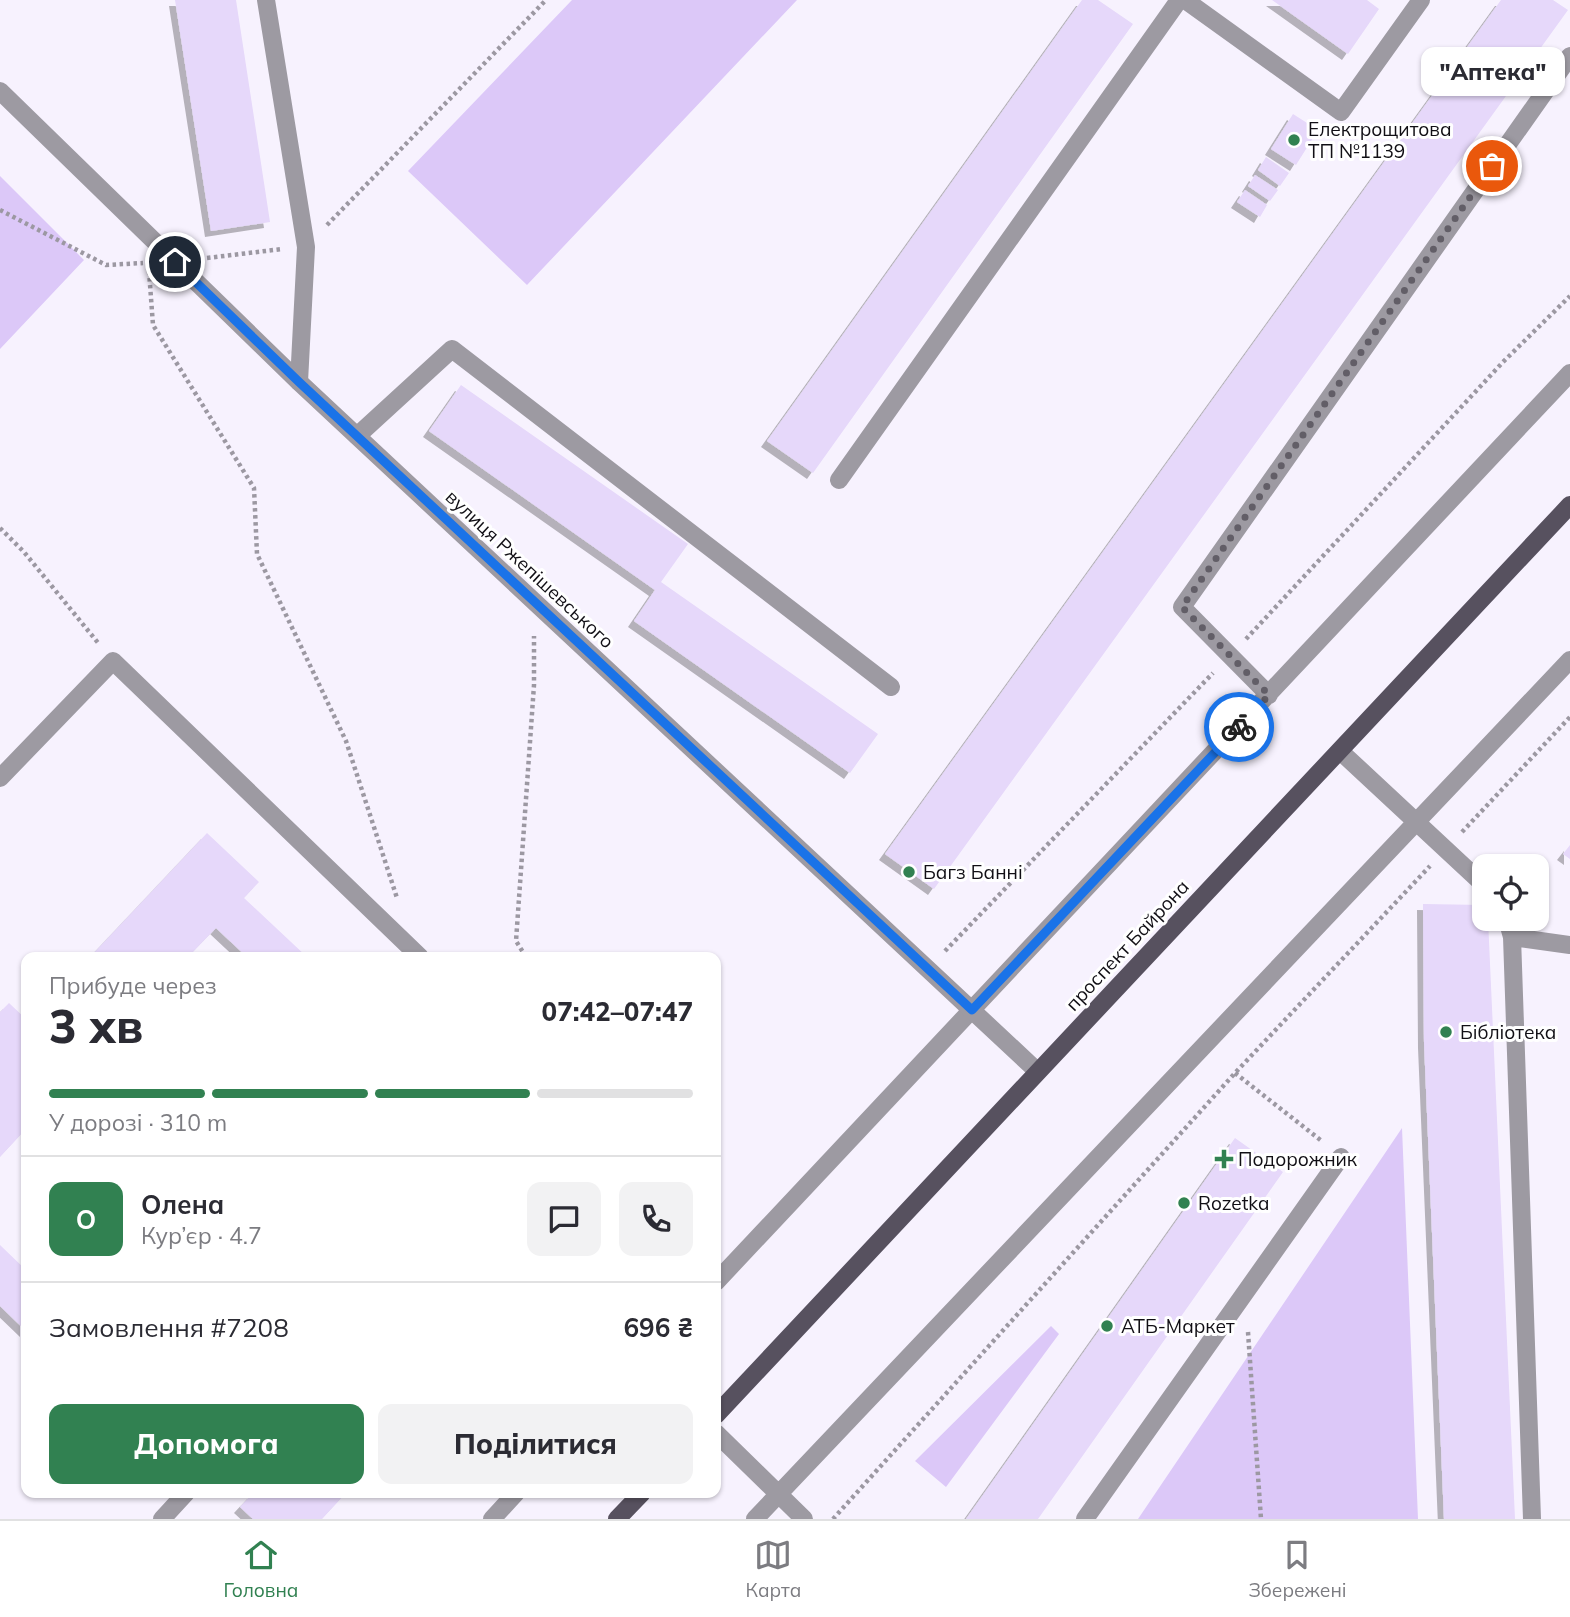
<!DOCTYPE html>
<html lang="uk">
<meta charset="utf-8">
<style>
:root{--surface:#fff;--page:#f2f2f3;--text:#2b2b33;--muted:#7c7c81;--line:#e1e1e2;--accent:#318151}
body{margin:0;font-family:Mulish,sans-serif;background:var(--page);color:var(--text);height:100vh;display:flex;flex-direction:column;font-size:26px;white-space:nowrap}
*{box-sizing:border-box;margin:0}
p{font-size:23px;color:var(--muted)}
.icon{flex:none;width:38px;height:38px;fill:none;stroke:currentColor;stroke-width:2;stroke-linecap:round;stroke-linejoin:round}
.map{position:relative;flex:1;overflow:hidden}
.sheet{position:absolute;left:21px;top:952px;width:700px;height:546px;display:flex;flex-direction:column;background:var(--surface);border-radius:14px;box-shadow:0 2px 5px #0004}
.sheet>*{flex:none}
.buttons{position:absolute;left:1472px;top:854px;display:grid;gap:14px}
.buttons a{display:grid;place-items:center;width:77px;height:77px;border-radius:14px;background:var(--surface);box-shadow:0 2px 5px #0004;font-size:35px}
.pin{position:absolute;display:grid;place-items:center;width:60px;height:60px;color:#fff;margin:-30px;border:4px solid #fff;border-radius:50%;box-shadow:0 2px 7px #0007}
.courier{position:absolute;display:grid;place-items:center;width:70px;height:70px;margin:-35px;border:5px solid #1a73e8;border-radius:50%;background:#fff;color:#222;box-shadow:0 2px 9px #0007}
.bubble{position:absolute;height:49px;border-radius:14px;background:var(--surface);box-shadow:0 2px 5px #0004;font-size:23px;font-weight:800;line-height:49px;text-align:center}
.overview em{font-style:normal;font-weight:800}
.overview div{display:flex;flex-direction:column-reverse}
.overview{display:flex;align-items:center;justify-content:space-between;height:119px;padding:0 28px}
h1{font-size:46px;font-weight:800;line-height:52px}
.bar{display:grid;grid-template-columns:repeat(4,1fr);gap:10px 7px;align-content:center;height:84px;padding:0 28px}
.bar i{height:9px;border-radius:5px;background:var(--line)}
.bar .on{background:var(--accent)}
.bar p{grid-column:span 4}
.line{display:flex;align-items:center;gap:18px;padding:0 28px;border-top:2px solid var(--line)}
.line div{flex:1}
.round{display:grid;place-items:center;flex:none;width:74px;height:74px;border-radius:14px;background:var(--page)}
.cta{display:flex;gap:14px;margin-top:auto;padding:14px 28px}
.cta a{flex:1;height:80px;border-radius:14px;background:var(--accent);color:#fff;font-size:28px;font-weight:800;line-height:80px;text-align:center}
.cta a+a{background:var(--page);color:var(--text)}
.menu{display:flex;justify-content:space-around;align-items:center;height:98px;border-top:2px solid var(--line);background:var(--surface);font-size:19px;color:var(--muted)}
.menu a{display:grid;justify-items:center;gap:4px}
.menu .on{color:var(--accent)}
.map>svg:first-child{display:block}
</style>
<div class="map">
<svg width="1570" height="1519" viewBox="0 0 1570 1519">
<defs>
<filter id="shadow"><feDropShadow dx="-6" dy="6" stdDeviation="0" flood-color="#0004"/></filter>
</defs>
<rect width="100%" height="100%" fill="#f7f2fe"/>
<path fill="#dcc8f8" d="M572 0H797L527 285 408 171Z
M0 176 84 260 0 349Z
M1402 1128 1418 1519H1138Z
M1051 1326 1059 1334 946 1487 915 1461Z"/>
<path fill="#e6d8fa" filter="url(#shadow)" d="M175 0H236L270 222 211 231Z
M1082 0H1098L1133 24 813 473 767 441Z
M1272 0H1367L1379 9 1348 54Z
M1501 0H1553L1568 10 934 889 885 854Z
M1293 114 1318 130 1296 165 1271 149Z
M1266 157 1289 173 1280 186 1258 170Z
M1255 175 1278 190 1270 201 1248 186Z
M1245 190 1267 205 1260 217 1237 202Z
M461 385 688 544 661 582 878 734 850 773 634 621 655 590 429 431Z
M207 833 259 882 244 898 307 957H247L216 928 188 957H90Z
M1570 845V859L1563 854Z
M1423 904 1484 905V919H1488L1515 1519H1444L1424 1042Z
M9 1003 26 1019V1129L0 1157V1012Z
M1235 1138 1283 1172 1038 1519H966Z
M0 1245 26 1270V1331L0 1306Z
M253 1493H346L322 1519H253L240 1507Z"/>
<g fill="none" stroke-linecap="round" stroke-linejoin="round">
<path stroke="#9c98a2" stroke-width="4.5" stroke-dasharray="3.5 3.5" stroke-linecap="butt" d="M0 210 106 265 143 263
M327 225 546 0
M207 258 282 249
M149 271 153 325 254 488 257 554 346 741 397 898
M0 528 24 552 99 644
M1246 639 1503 362 1570 296
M1462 832 1570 717
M945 951 1213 673
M526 957 516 941 534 685V636
M1235 1073 1323 1142
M1248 1332 1261 1519
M833 1519 1235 1073 1430 866"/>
<path stroke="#9d9aa2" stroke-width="18" d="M266 0 306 247 299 382
M1185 0 1341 112 1421 0
M357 436 452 349 891 687
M839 480 1179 0
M1269 695 1182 607 1570 56
M1340 751 1484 885
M0 778 113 661 420 957
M1507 919 1512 937 1532 1519
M1512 937 1570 945
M716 1282 1570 373
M716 1433 804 1519
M162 1519 186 1493
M492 1519 516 1493
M755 1519 1570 660
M1085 1519 1341 1157"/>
<path stroke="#9d9aa2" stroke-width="18" d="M0 91 299 382 1037 1071"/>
<path stroke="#57515f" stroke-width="18" d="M716 1415 1570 505
M617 1519 642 1493"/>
</g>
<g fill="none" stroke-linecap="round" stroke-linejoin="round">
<path stroke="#625e67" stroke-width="7" stroke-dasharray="0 12.6" d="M1239 727 1269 695 1182 607 1492 166"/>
<path stroke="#1a73e8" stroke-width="9" d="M175 262 299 382 972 1010 1239 727"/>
</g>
<g fill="#318151" stroke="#fff" stroke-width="2.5">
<circle cx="1294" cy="140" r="7"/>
<circle cx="909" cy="872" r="7"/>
<circle cx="1446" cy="1032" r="7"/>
<path d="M1220.5 1148.5h7v7h7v7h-7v7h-7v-7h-7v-7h7z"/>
<circle cx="1184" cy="1203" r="7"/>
<circle cx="1107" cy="1326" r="7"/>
</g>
<g text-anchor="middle" stroke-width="6" stroke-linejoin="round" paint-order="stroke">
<g font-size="19" fill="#110f15" stroke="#fff" text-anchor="start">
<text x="1308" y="136">Електрощитова<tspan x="1308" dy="22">ТП №1139</tspan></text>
<text x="923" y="879">Багз Банні</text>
<text x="1460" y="1039">Бібліотека</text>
<text x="1238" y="1166">Подорожник</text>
<text x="1198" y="1210">Rozetka</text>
<text x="1121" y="1333">АТБ-Маркет</text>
</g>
<g font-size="19" fill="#110f15" stroke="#fff">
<text transform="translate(530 569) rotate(43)" y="7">вулиця Ржепішевського</text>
<text transform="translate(1127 945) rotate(-47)" y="7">проспект Байрона</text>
</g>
</g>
</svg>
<div class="buttons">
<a><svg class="icon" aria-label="locate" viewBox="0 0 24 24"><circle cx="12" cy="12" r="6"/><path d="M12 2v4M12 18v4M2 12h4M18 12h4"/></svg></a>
</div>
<div class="pin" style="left:1492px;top:166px;background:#ea580c"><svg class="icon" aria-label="bag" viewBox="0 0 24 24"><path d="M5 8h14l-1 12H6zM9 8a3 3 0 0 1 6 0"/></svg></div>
<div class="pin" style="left:175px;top:262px;background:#1f2937"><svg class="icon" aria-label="home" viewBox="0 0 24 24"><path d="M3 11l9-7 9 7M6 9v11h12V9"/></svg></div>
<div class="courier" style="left:1239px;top:727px"><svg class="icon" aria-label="bike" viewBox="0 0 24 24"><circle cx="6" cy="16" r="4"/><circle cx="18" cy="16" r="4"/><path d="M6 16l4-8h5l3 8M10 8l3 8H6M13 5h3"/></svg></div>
<div class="bubble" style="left:1421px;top:47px;width:144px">&quot;Аптека&quot;</div>
<section class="sheet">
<div class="overview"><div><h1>3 хв</h1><p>Прибуде через</p></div><em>07:42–07:47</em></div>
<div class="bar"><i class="on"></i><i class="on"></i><i class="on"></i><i></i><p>У дорозі · 310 m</p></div>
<div class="line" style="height:126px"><b class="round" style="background:var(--accent);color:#fff">О</b><div><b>Олена</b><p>Кур’єр · 4.7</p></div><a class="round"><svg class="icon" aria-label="chat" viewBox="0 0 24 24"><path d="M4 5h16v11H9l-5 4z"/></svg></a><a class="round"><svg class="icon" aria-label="phone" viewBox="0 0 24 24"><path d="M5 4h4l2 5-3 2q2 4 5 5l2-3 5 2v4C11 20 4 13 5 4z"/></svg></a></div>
<div class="line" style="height:91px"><div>Замовлення #7208</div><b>696 ₴</b></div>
<div class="cta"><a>Допомога</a><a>Поділитися</a></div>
</section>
</div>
<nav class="menu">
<a class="on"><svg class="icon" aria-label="home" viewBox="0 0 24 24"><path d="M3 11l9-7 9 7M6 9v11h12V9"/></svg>Головна</a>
<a><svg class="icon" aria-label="map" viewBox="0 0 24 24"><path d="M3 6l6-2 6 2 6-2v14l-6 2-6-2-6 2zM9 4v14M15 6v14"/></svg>Карта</a>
<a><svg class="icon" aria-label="saved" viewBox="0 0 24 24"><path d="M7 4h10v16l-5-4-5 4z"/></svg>Збережені</a>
</nav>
